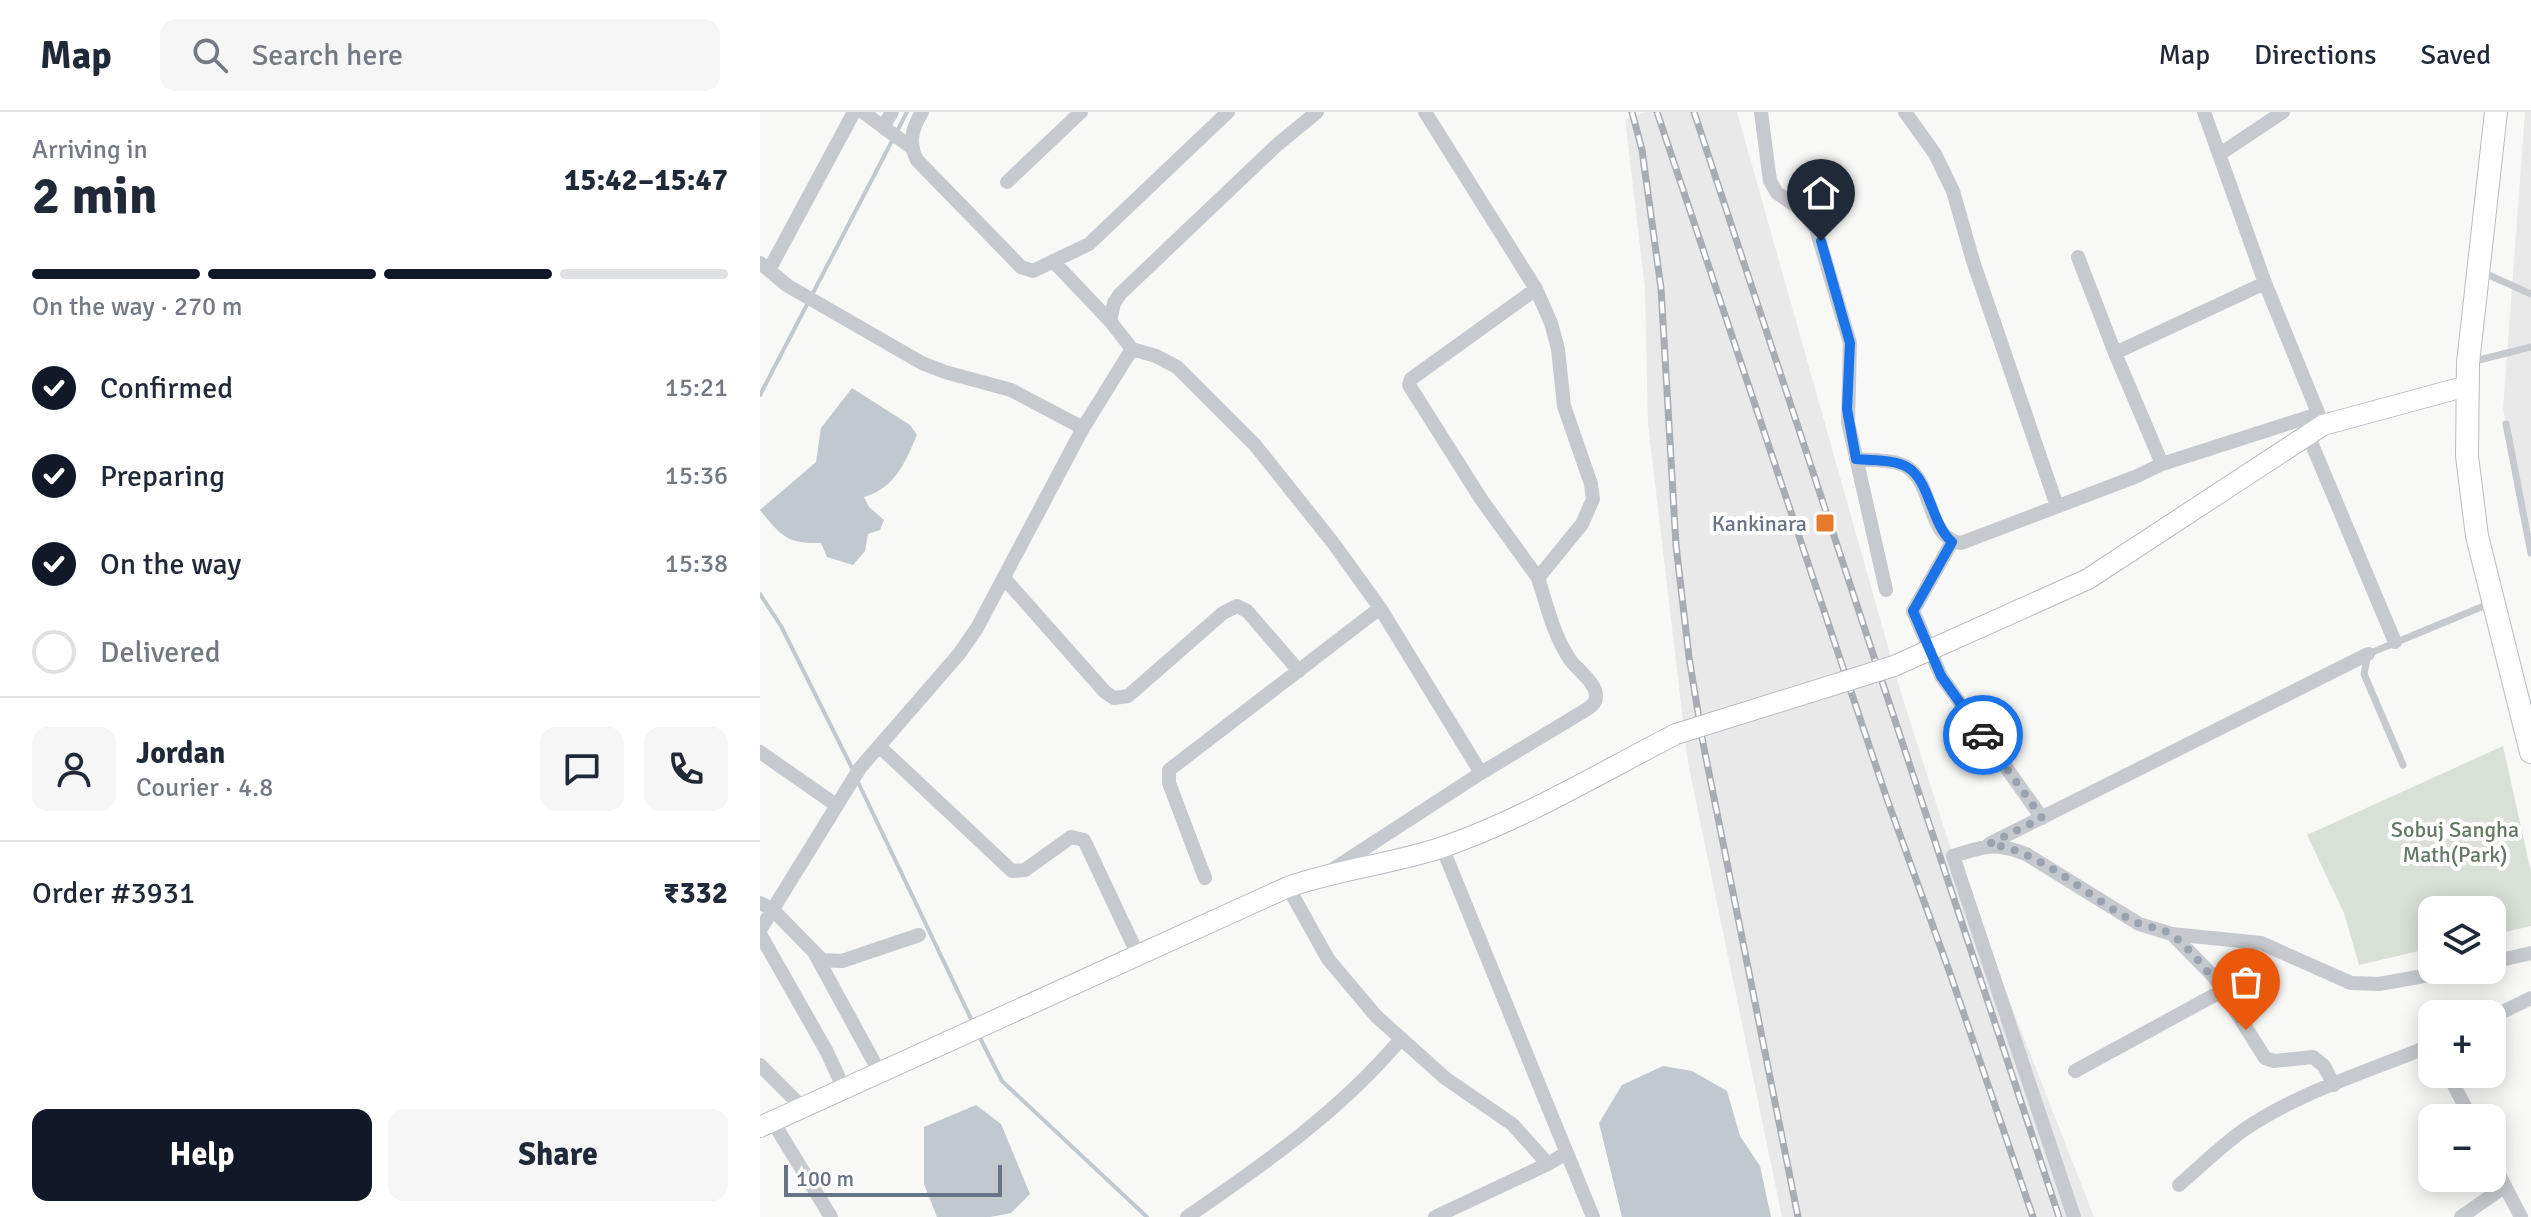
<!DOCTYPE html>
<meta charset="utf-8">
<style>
:root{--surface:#fff;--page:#f6f6f7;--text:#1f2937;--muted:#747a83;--line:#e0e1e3;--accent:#111827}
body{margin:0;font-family:Signika,sans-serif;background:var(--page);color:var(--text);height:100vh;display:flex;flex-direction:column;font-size:30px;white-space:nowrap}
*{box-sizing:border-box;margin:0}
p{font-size:26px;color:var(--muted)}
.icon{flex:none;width:44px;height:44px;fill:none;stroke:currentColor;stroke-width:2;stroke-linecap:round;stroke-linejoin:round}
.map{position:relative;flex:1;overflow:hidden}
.sheet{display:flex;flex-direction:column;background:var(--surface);width:760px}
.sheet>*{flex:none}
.tools{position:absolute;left:1658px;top:784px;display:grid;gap:16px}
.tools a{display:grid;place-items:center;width:88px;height:88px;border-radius:16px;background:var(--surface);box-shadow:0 4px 20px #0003;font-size:40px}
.scale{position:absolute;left:24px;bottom:20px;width:218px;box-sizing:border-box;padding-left:8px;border:4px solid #677387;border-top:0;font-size:22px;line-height:28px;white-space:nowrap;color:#677387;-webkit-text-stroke:6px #fff;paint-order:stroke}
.pin{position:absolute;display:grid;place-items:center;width:68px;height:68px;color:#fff;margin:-82px -34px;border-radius:50% 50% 50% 0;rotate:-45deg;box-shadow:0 0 8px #0007}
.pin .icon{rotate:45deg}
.courier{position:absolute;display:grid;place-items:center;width:80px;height:80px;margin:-40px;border:6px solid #1a73e8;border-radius:50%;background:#fff;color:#222;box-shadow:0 2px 10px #0007}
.headline em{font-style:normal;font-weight:700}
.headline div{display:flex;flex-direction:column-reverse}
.headline{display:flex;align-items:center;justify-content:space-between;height:136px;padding:0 32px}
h1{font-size:52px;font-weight:700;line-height:60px}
.bar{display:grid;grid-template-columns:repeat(4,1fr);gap:12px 8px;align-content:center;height:96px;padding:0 32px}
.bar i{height:10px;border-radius:6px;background:var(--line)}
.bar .active{background:var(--accent)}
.bar p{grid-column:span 4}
.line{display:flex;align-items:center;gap:20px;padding:0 32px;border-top:2px solid var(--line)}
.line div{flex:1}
.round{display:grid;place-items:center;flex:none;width:84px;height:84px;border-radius:16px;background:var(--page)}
ol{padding:0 32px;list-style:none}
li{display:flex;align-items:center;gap:24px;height:88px}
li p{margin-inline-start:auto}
li .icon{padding:8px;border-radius:50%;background:var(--accent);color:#fff;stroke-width:4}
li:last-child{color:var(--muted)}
li i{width:44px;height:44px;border:4px solid var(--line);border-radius:50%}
.cta{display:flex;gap:16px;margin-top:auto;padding:16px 32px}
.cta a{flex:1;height:92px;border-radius:16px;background:var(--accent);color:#fff;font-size:32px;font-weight:700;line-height:92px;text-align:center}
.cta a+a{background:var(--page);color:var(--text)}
header{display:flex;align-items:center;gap:48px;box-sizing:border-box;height:112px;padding:0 40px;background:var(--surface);border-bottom:2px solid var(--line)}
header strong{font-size:38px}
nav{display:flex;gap:44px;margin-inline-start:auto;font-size:28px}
.search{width:560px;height:72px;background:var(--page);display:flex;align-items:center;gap:20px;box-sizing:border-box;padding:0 28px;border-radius:16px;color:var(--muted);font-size:30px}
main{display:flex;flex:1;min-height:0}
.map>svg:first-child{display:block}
</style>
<header>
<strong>Map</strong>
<div class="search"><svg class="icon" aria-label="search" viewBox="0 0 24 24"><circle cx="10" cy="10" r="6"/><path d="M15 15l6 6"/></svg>Search here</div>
<nav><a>Map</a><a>Directions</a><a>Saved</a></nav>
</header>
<main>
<section class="sheet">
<div class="headline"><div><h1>2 min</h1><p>Arriving in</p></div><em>15:42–15:47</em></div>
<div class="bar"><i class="active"></i><i class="active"></i><i class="active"></i><i></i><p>On the way · 270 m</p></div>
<ol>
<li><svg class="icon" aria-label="check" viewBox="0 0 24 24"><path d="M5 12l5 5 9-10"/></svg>Confirmed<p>15:21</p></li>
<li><svg class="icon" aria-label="check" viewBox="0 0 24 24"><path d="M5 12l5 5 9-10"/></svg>Preparing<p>15:36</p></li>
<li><svg class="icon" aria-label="check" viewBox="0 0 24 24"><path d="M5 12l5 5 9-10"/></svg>On the way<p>15:38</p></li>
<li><i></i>Delivered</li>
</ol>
<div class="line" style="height:144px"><a class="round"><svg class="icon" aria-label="person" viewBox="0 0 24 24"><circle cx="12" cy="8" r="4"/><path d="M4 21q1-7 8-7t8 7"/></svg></a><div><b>Jordan</b><p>Courier · 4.8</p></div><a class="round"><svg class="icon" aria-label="chat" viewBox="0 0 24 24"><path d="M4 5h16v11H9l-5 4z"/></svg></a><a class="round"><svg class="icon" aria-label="phone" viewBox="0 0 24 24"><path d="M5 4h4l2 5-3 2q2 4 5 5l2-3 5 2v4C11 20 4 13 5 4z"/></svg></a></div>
<div class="line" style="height:104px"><div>Order #3931</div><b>₹332</b></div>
<div class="cta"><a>Help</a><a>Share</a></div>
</section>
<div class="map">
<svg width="1771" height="1105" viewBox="0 0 1771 1105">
<rect width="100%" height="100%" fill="#f8f8f6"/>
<path fill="#e9e9e9" d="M886 0H977L1141 581 1193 744 1334 1105H1022L928 651 888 312 885 177 865 7Z
M1765 0H1771V418L1743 297Z"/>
<path fill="#d9e0d7" d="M1743 634 1771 760V814L1732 823V798H1672V836L1599 853 1584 801 1547 723Z"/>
<path fill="#c1c8ce" d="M92 276 150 313 157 323C145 351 135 376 104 385L109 395 124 408 120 418 108 422 105 439 93 453 67 445 61 431C27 432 21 424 0 398L56 350 61 316Z
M903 954 932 959 967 979 980 1024 1000 1054 1011 1105H862L839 1011 862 973Z
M216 993 241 1012 270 1082 251 1101 230 1105H177L164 1072V1015Z"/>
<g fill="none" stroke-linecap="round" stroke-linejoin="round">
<path stroke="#c1c8ce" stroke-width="4" d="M0 283 147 0
M0 482 21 514 94 660
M97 668 214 913
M219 924 242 969 387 1105"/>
<defs>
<path id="secondary" d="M1328 467 1563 313 1707 274
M0 1015 528 775C579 757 633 752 683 735 764 707 840 661 916 622"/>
<path id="primary" d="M1736 0 1708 251 1707 344 1717 424 1771 640"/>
</defs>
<use href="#secondary" stroke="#b8bcc2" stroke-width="22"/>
<use href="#primary" stroke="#b9bcc1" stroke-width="24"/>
<path stroke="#c6c9cd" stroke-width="7" d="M1722 160 1771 182
M1711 250 1771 235
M1746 312 1771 441
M1643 653 1604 562 1608 542 1731 491"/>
<path stroke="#c6c9cd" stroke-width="14" d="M103 0 123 15 132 0
M162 0C152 17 148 30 157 48L261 155 273 159 329 132 468 0
M1001 0 1010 69 1017 81 1042 98 1056 117 1090 231 1088 310 1126 478
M1145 0 1175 42 1193 79 1213 149 1297 394
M1444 0 1505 171 1563 313
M123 15 151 35
M1460 42 1523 0
M247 70 321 0
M1318 145 1355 241 1505 171
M293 149 350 209
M0 151 28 174 162 251 185 260 251 278 323 316
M9 158 94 0
M776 177 651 267 649 273 721 387 778 466
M372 237 350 209 354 191 360 182 518 32 557 0
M1548 323 1635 530
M1096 347C1111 349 1134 347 1147 355 1174 372 1167 427 1201 431L1375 365 1402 352 1355 241
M1402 352 1558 302
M1192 430 1153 499 1181 564 1282 706
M244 466 345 580 354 586 368 584 463 501 477 494 487 499 539 559
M119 634 252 759 265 758 311 725 324 728 378 843
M0 640 76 693
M1229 732 1608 542
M682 735 833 1105
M570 759 721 661 824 599C829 596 836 592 836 585 837 572 819 559 811 549 794 525 787 494 778 466L822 412 833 387 831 372 804 294 798 237 791 211 776 177 665 0
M445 766 409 671V658L620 496
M528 775 568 847 616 904 685 966 752 1012 788 1052 806 1041
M0 791 12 797 62 848 82 849 159 823
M0 818 100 656 199 542 217 516 323 316 372 237 396 244 417 255 495 333 574 432 620 496 721 661
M0 822 67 940 84 977
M1412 822 1454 865 1505 946 1514 949 1553 945 1564 954 1574 973
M55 842 120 961
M1732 850 1771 841
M1732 905 1771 886
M0 953 43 996
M1315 959 1462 879
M1688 962 1711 1006
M13 1010 71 1105
M1732 1049 1761 1105
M1419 1073C1441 1054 1462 1033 1485 1017 1541 979 1610 959 1672 933
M427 1105C503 1053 580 999 640 928
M675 1105 788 1052
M1314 1105 1193 744C1224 734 1235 730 1266 742L1379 812 1412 822 1501 831 1591 871 1619 872 1697 858
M1701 1105 1744 1075"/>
<use href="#secondary" stroke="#fff" stroke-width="20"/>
<use href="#primary" stroke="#fff" stroke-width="22"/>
<defs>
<path id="rail" d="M872 0 882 38 901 176 916 433 929 545 943 631 1038 1105
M897 0 1127 687 1192 867 1273 1105
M934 0 1299 1105"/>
</defs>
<use href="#rail" stroke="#a8acb3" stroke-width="7"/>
<use href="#rail" stroke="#fff" stroke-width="4" stroke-dasharray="12" stroke-linecap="butt"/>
<defs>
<path id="secondary-bridge" d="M916 622 1134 554 1328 467"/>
</defs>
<use href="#secondary-bridge" stroke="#b8bcc2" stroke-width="22" stroke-linecap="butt"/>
<use href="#secondary-bridge" stroke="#fff" stroke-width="20"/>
</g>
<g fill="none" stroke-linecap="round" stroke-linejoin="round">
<path stroke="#9aa2ae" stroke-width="8" stroke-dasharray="0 14.4" d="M1223 623 1282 706 1229 732C1285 740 1326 785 1375 810 1388 816 1405 816 1415 825 1446 852 1465 884 1486 918"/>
<path stroke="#1a73e8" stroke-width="10" d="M1061 129 1090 231 1087 297 1096 347C1111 349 1133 347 1147 355 1170 368 1171 412 1192 430L1153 499 1181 564 1223 623"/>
</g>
<rect fill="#e47a2a" stroke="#fff" stroke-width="3" x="1055" y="401" width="20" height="20" rx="4"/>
<g text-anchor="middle" stroke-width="8" stroke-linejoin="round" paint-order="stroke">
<g font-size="22" fill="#677387" stroke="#fff" text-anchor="end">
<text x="1047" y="419">Kankinara</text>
</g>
<g font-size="22" fill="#627962" stroke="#fff">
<text x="1695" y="725">Sobuj Sangha<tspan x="1695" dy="25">Math(Park)</tspan></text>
</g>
</g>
</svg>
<div class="tools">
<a><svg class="icon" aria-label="layers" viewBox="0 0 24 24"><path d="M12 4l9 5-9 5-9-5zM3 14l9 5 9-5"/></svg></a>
<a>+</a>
<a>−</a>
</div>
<div class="scale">100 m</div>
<div class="pin" style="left:1486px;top:918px;background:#ea580c"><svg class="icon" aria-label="bag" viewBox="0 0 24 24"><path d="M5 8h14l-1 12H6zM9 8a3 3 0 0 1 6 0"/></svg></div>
<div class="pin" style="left:1061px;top:129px;background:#1f2937"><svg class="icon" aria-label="home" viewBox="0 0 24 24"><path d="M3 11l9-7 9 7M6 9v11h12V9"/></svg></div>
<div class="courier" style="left:1223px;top:623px"><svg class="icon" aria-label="car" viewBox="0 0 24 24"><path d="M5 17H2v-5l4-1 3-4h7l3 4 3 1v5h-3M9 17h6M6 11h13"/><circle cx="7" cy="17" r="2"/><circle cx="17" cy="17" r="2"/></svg></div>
</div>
</main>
